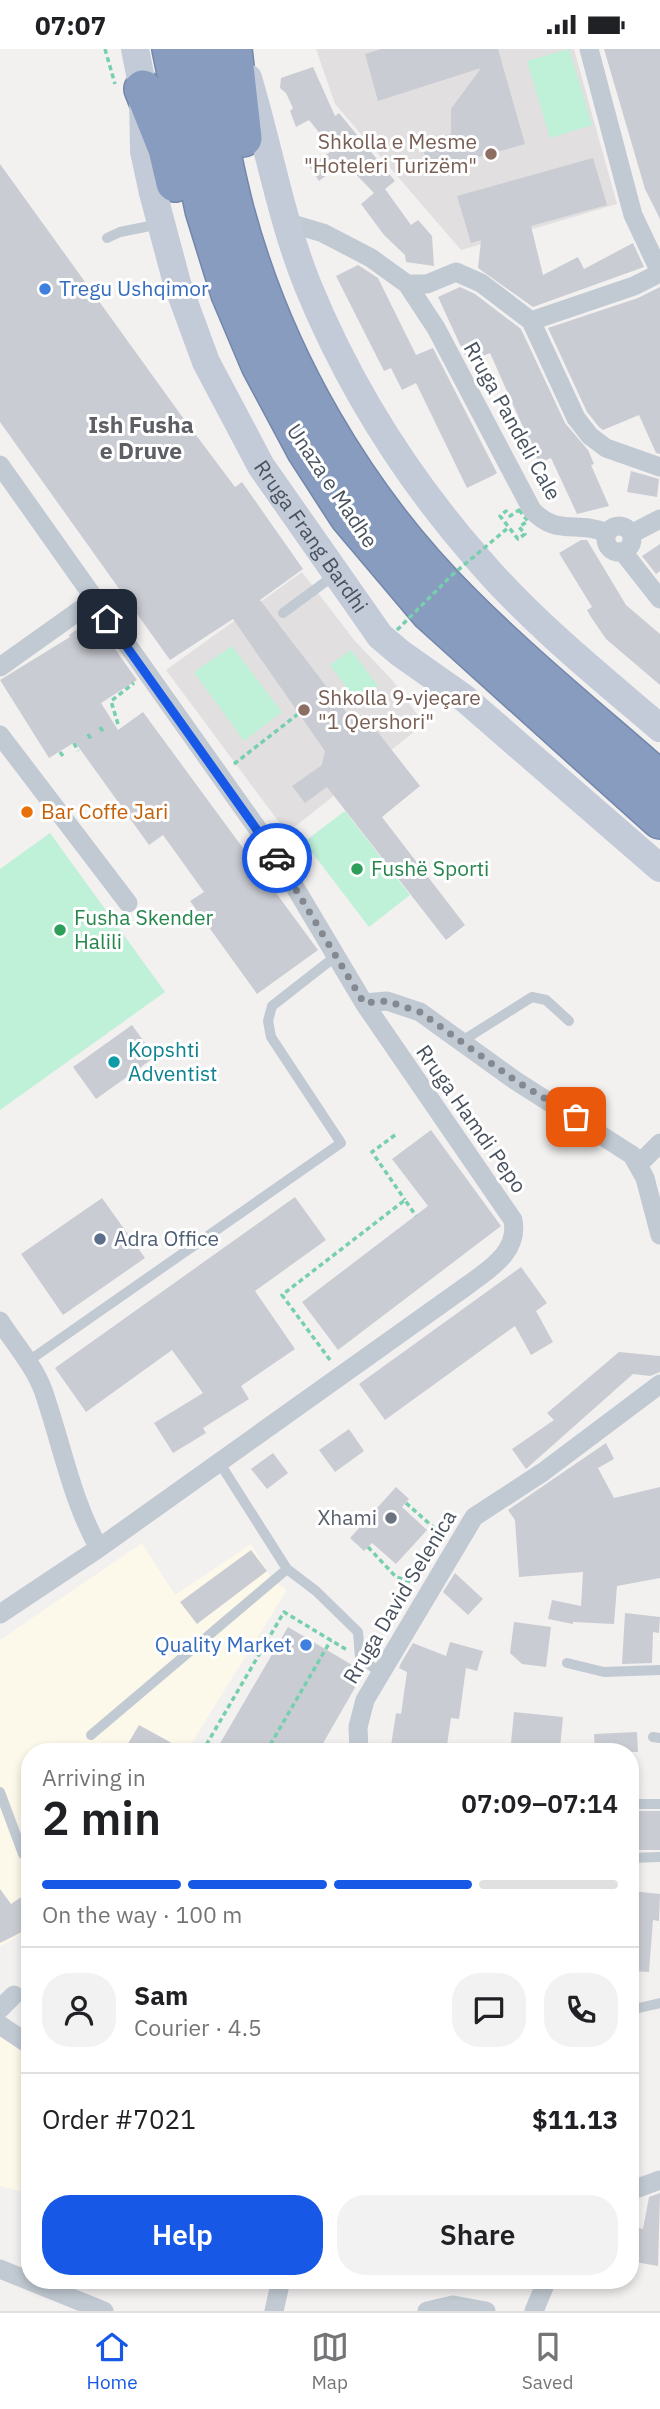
<!DOCTYPE html>
<meta charset="utf-8">
<style>
:root{--surface:#fff;--page:#f2f2f2;--text:#202124;--muted:#757577;--line:#e0e0e0;--accent:#1759e6}
body{margin:0;font-family:"IBM Plex Sans",sans-serif;background:var(--page);color:var(--text);height:100vh;display:flex;flex-direction:column;font-size:26px;white-space:nowrap}
*{box-sizing:border-box;margin:0}
p{font-size:23px;color:var(--muted)}
.icon{flex:none;width:38px;height:38px;fill:none;stroke:currentColor;stroke-width:2;stroke-linecap:round;stroke-linejoin:round}
.map{position:relative;flex:1;overflow:hidden}
.sheet{position:absolute;left:21px;top:1694px;width:618px;height:546px;display:flex;flex-direction:column;background:var(--surface);border-radius:28px;box-shadow:0 4px 10px #0003}
.sheet>*{flex:none}
.pin{position:absolute;display:grid;place-items:center;width:60px;height:60px;color:#fff;margin:-30px;border-radius:14px;box-shadow:0 4px 10px #0006}
.courier{position:absolute;display:grid;place-items:center;width:70px;height:70px;margin:-35px;border:5px solid #1759e6;border-radius:50%;background:#fff;color:#222;box-shadow:0 2px 9px #0007}
.head em{font-style:normal;font-weight:600}
.head div{display:flex;flex-direction:column-reverse}
.head{display:flex;align-items:center;justify-content:space-between;height:119px;padding:0 21px}
h1{font-size:46px;font-weight:600;line-height:52px}
.bar{display:grid;grid-template-columns:repeat(4,1fr);gap:10px 7px;align-content:center;height:84px;padding:0 21px}
.bar i{height:9px;border-radius:5px;background:var(--line)}
.bar .current{background:var(--accent)}
.bar p{grid-column:span 4}
.line{display:flex;align-items:center;gap:18px;padding:0 21px;border-top:2px solid var(--line)}
.line div{flex:1}
.round{display:grid;place-items:center;flex:none;width:74px;height:74px;border-radius:28px;background:var(--page)}
.cta{display:flex;gap:14px;margin-top:auto;padding:14px 21px}
.cta a{flex:1;height:80px;border-radius:28px;background:var(--accent);color:#fff;font-size:28px;font-weight:600;line-height:80px;text-align:center}
.cta a+a{background:var(--page);color:var(--text)}
.status{display:flex;justify-content:space-between;align-items:center;height:49px;padding:0 35px;background:var(--surface);direction:ltr}
.status svg{height:19px;fill:currentColor}
.menu{display:flex;justify-content:space-around;align-items:center;height:98px;border-top:2px solid var(--line);background:var(--surface);font-size:19px;color:var(--muted)}
.menu a{display:grid;justify-items:center;gap:4px}
.menu .current{color:var(--accent)}
.map>svg:first-child{display:block}
</style>
<div class="status"><b>07:07</b><svg viewBox="0 0 49 12"><path d="M0 12V9h3v3zM5 12V6h3v6zM10 12V3h3v9zM15 12V0h3v12zM26 1h20v11H26zM47 4h2v5h-2z"/></svg></div>
<div class="map">
<svg width="660" height="2262" viewBox="0 0 660 2262">
<rect width="100%" height="100%" fill="#f3f0f0"/>
<path fill="#fcf9ea" d="M142 1494 175 1546 251 1495 273 1532 287 1541 186 1703H30V1879L0 1898V1591Z
M0 1982 30 2003V2145L0 2137Z"/>
<path fill="#e1dfdf" d="M316 0H574L617 155 461 201 335 55Z
M302 523 354 591 393 632 424 675 287 784 166 621Z"/>
<path fill="#bff0d8" d="M569 0 592 76 550 89 527 12Z
M232 597 282 663 244 692 194 623Z
M351 601 378 637 356 652 330 616Z
M345 762 410 846 369 878 304 793Z
M50 784 165 943 0 1061V820Z"/>
<path fill="#caccd3" d="M381 0H498L525 95 429 122 421 93 451 85V60L481 19 378 52 365 5Z
M604 0H660V170L645 140Z
M313 18 335 67 339 64 395 132 385 140 411 176 418 171 432 187 434 217 406 213 405 206 384 186 361 155 374 144 344 113 319 132 309 117 333 101 309 71 296 78 290 62 293 59 286 44 280 39 281 29Z
M593 109 607 156 531 177 543 226 578 208 584 220 633 194 644 218 533 258 478 219 481 191 471 194 457 147Z
M0 115 181 366 235 438 242 433 303 520 260 551 356 676 366 668 420 737 382 768 465 876 446 891 327 738 305 754 292 737 322 716 325 702 233 570 170 611 0 373Z
M358 216 378 229 416 306 433 299 497 424 494 426 467 439 416 334 402 341 391 319 384 322 336 227Z
M460 238 475 245 521 280 565 374 588 401 594 415 591 416 609 457 577 465 551 409 539 414 490 304 468 313 438 248Z
M660 238V405L656 404 639 366 603 381 599 378 587 363 548 279 638 249Z
M631 422 659 430 657 448 627 443Z
M581 491H587L626 556 660 585V636L606 590 591 568 587 561 592 558 559 504Z
M660 495V522L656 525 642 507Z
M93 569 137 631 101 654 118 681 143 663 318 901 257 945 190 852 204 843 163 786 149 796 75 693 49 709 0 631 70 588 69 586Z
M132 976 155 1008 96 1050 73 1018Z
M431 1081 501 1177 338 1301 302 1253 428 1157 392 1110Z
M295 1148 326 1191 255 1242 295 1300 241 1337 249 1350 203 1379 206 1384 173 1404 154 1374 203 1344 172 1301 86 1363 55 1319Z
M102 1149 145 1209 63 1266 21 1205Z
M521 1218 547 1254 536 1262 553 1293 531 1306 515 1277 385 1371 359 1335Z
M619 1303 660 1307V1323L650 1327 633 1325 526 1420 512 1400 554 1371 547 1364Z
M349 1380 364 1402 335 1423 319 1401Z
M606 1394 614 1410 598 1419 614 1449 660 1438V1529L617 1537 614 1575 573 1573V1575L548 1570 552 1551 581 1557 583 1523 519 1528 515 1471 508 1461Z
M273 1404 288 1424 267 1440 251 1420Z
M396 1438 409 1450 402 1458 427 1481 396 1515 372 1494 364 1502 350 1489Z
M251 1501 267 1522 197 1575 180 1553Z
M455 1524 483 1550 468 1566 443 1543Z
M625 1564 660 1568 659 1584 653 1583 652 1614 622 1615Z
M514 1573 551 1578 546 1618 522 1615 510 1604Z
M288 1578 364 1623 318 1703H215Z
M450 1593 483 1602 477 1622 466 1619 459 1670 451 1669 446 1703H390L396 1664 401 1665 407 1623 399 1619 401 1614 413 1594 446 1607Z
M514 1663 563 1668 560 1699 511 1694Z
M139 1676 188 1703H123Z
M637 1683 638 1703H595L594 1685Z
M630 1762H660V1801H630Z
M0 1840 11 1855 30 1842V1879L0 1894Z
M632 1842 660 1845 659 1872 653 1871 649 1923 630 1922Z
M660 2144 658 2217 630 2212V2177L643 2180 649 2148Z"/>
<g fill="none" stroke-linecap="round" stroke-linejoin="round">
<defs>
<path id="highway" d="M171 0 204 161 230 245 260 316 306 402 348 467 430 564 660 771
M202 0C212 54 221 108 235 161 274 307 355 448 463 555 525 617 594 673 660 731
M233 0 243 89
M143 40 167 100 175 134"/>
</defs>
<use href="#highway" stroke="#7387ab" stroke-width="40"/>
<path stroke="#76cfad" stroke-width="3.5" stroke-dasharray="5 3.5" stroke-linecap="butt" d="M105 0 115 35
M519 461 528 472 519 478 525 485 518 490 500 467 506 462 510 467Z
M118 675 111 652 134 634
M100 678 104 684
M88 685 92 692
M74 694 78 702
M60 703 65 710
M234 715 298 665
M395 1086 372 1103 405 1151
M330 1311 282 1246 405 1151 416 1167
M406 1454 441 1485
M368 1498 396 1528 412 1533
M202 1703 284 1563 347 1601
M266 1703 331 1591"/>
<path stroke="#c1c9d2" stroke-width="10" d="M107 189 120 183 160 175
M283 564 336 525
M462 992 532 948 546 951 569 972
M27 1313 341 1094 271 988 268 972 272 957 336 907
M219 1413 287 1520 316 1542 358 1583 360 1609 381 1624
M567 1614 604 1623 660 1621
M91 1686 287 1520
M653 1688 660 1689
M0 1743 23 1805
M630 1755H660
M630 1809 660 1808
M630 1961 660 1954"/>
<path stroke="#c1c9d2" stroke-width="19" d="M589 0 633 166 660 223
M286 173 323 184 371 209 407 235 436 279 532 461C557 488 577 471 607 484
M407 235H427L456 223 481 234 531 272 576 369 590 387 606 399 660 418
M531 272 634 237 660 224
M0 416 274 803 364 954 513 1171C519 1202 491 1219 468 1236L99 1499 0 1565
M606 490a13 13 0 1 1 26 0a13 13 0 1 1-26 0Z
M631 485 660 470
M623 503 660 550
M0 618 94 551
M0 686 128 854
M364 954 387 952 420 963 516 1032 632 1106 645 1129 660 1186
M639 1115 660 1094
M0 1272C14 1294 34 1317 43 1341 61 1392 72 1453 99 1499
M359 1703 358 1678 365 1651 474 1468 543 1423 660 1335
M0 1960 14 1946
M0 1976 30 1996
M630 2142 660 2131
M0 2220 104 2262
M274 2262 281 2231
M427 2262 453 2256 486 2262
M534 2262 547 2231"/>
<g stroke="#c3cbd9" stroke-width="28">
<path id="s1" d="M135 0 143 40 144 102 153 144 177 234 206 313 261 417 380 587 400 604 464 649 660 819"/>
<path d="M248 29C269 99 281 170 308 237 349 337 407 429 478 510 531 572 598 626 660 679"/>
</g>
<use href="#highway" stroke="#889cbf" stroke-width="37"/>
<path stroke="#76cfad" stroke-width="3.5" stroke-dasharray="5 3.5" stroke-linecap="butt" d="M397 581 451 527 509 478"/>
</g>
<g fill="none" stroke-linecap="round" stroke-linejoin="round">
<path stroke="#848991" stroke-width="7" stroke-dasharray="0 12.6" d="M277 809 364 954 387 952 420 963 516 1032 576 1068"/>
<path stroke="#1759e6" stroke-width="9" d="M107 570 277 809"/>
</g>
<g fill="#8d6e63" stroke="#fff" stroke-width="2.5">
<circle cx="491" cy="105" r="7"/>
<circle cx="304" cy="661" r="7"/>
</g>
<g fill="#3f7fe0" stroke="#fff" stroke-width="2.5">
<circle cx="45" cy="240" r="7"/>
<circle cx="306" cy="1596" r="7"/>
</g>
<circle fill="#e8710a" stroke="#fff" stroke-width="2.5" cx="27" cy="763" r="7"/>
<g fill="#2e9e5b" stroke="#fff" stroke-width="2.5">
<circle cx="357" cy="820" r="7"/>
<circle cx="60" cy="881" r="7"/>
</g>
<circle fill="#0f9aa8" stroke="#fff" stroke-width="2.5" cx="114" cy="1013" r="7"/>
<circle fill="#5c6f8a" stroke="#fff" stroke-width="2.5" cx="100" cy="1190" r="7"/>
<circle fill="#6b7280" stroke="#fff" stroke-width="2.5" cx="391" cy="1469" r="7"/>
<g text-anchor="middle" stroke-width="6" stroke-linejoin="round" paint-order="stroke">
<g font-size="21" fill="#785e54" stroke="#fff" text-anchor="end">
<text x="477" y="100">Shkolla e Mesme<tspan x="477" dy="24">"Hoteleri Turizëm"</tspan></text>
<text x="318" y="656" text-anchor="start">Shkolla 9-vjeçare<tspan x="318" dy="24">"1 Qershori"</tspan></text>
</g>
<g font-size="21" fill="#366cbe" stroke="#fff" text-anchor="start">
<text x="59" y="247">Tregu Ushqimor</text>
<text x="292" y="1603" text-anchor="end">Quality Market</text>
</g>
<g font-size="21" fill="#48515e" stroke="#fff">
<text transform="translate(512 372) rotate(61)" y="7">Rruga Pandeli Cale</text>
<text transform="translate(332 437) rotate(56)" y="7">Unaza e Madhe</text>
<text dy="7" stroke="none"><textPath href="#s1" startOffset="527">Rruga Frang Bardhi</textPath></text>
<text transform="translate(471 1070) rotate(55)" y="7">Rruga Hamdi Pepo</text>
<text transform="translate(400 1548) rotate(-59)" y="7">Rruga David Selenica</text>
</g>
<g font-size="21" fill="#c56008" stroke="#fff" text-anchor="start">
<text x="41" y="770">Bar Coffe Jari</text>
</g>
<g font-size="21" fill="#27864d" stroke="#fff" text-anchor="start">
<text x="371" y="827">Fushë Sporti</text>
<text x="74" y="876">Fusha Skender<tspan x="74" dy="24">Halili</tspan></text>
</g>
<g font-size="21" fill="#0d838f" stroke="#fff" text-anchor="start">
<text x="128" y="1008">Kopshti<tspan x="128" dy="24">Adventist</tspan></text>
</g>
<g font-size="21" fill="#4e5e75" stroke="#fff" text-anchor="start">
<text x="114" y="1197">Adra Office</text>
</g>
<g font-size="21" fill="#5b616d" stroke="#fff" text-anchor="end">
<text x="377" y="1476">Xhami</text>
</g>
<g font-size="23" font-weight="bold" fill="#5d5f65" stroke="#fff">
<text x="141" y="384">Ish Fusha<tspan x="141" dy="26">e Druve</tspan></text>
</g>
</g>
</svg>
<div class="pin" style="left:576px;top:1068px;background:#ea580c"><svg class="icon" aria-label="bag" viewBox="0 0 24 24"><path d="M5 8h14l-1 12H6zM9 8a3 3 0 0 1 6 0"/></svg></div>
<div class="pin" style="left:107px;top:570px;background:#1f2937"><svg class="icon" aria-label="home" viewBox="0 0 24 24"><path d="M3 11l9-7 9 7M6 9v11h12V9"/></svg></div>
<div class="courier" style="left:277px;top:809px"><svg class="icon" aria-label="car" viewBox="0 0 24 24"><path d="M5 17H2v-5l4-1 3-4h7l3 4 3 1v5h-3M9 17h6M6 11h13"/><circle cx="7" cy="17" r="2"/><circle cx="17" cy="17" r="2"/></svg></div>
<section class="sheet">
<div class="head"><div><h1>2 min</h1><p>Arriving in</p></div><em>07:09–07:14</em></div>
<div class="bar"><i class="current"></i><i class="current"></i><i class="current"></i><i></i><p>On the way · 100 m</p></div>
<div class="line" style="height:126px"><a class="round"><svg class="icon" aria-label="person" viewBox="0 0 24 24"><circle cx="12" cy="8" r="4"/><path d="M4 21q1-7 8-7t8 7"/></svg></a><div><b>Sam</b><p>Courier · 4.5</p></div><a class="round"><svg class="icon" aria-label="chat" viewBox="0 0 24 24"><path d="M4 5h16v11H9l-5 4z"/></svg></a><a class="round"><svg class="icon" aria-label="phone" viewBox="0 0 24 24"><path d="M5 4h4l2 5-3 2q2 4 5 5l2-3 5 2v4C11 20 4 13 5 4z"/></svg></a></div>
<div class="line" style="height:91px"><div>Order #7021</div><b>$11.13</b></div>
<div class="cta"><a>Help</a><a>Share</a></div>
</section>
</div>
<nav class="menu">
<a class="current"><svg class="icon" aria-label="home" viewBox="0 0 24 24"><path d="M3 11l9-7 9 7M6 9v11h12V9"/></svg>Home</a>
<a><svg class="icon" aria-label="map" viewBox="0 0 24 24"><path d="M3 6l6-2 6 2 6-2v14l-6 2-6-2-6 2zM9 4v14M15 6v14"/></svg>Map</a>
<a><svg class="icon" aria-label="saved" viewBox="0 0 24 24"><path d="M7 4h10v16l-5-4-5 4z"/></svg>Saved</a>
</nav>
